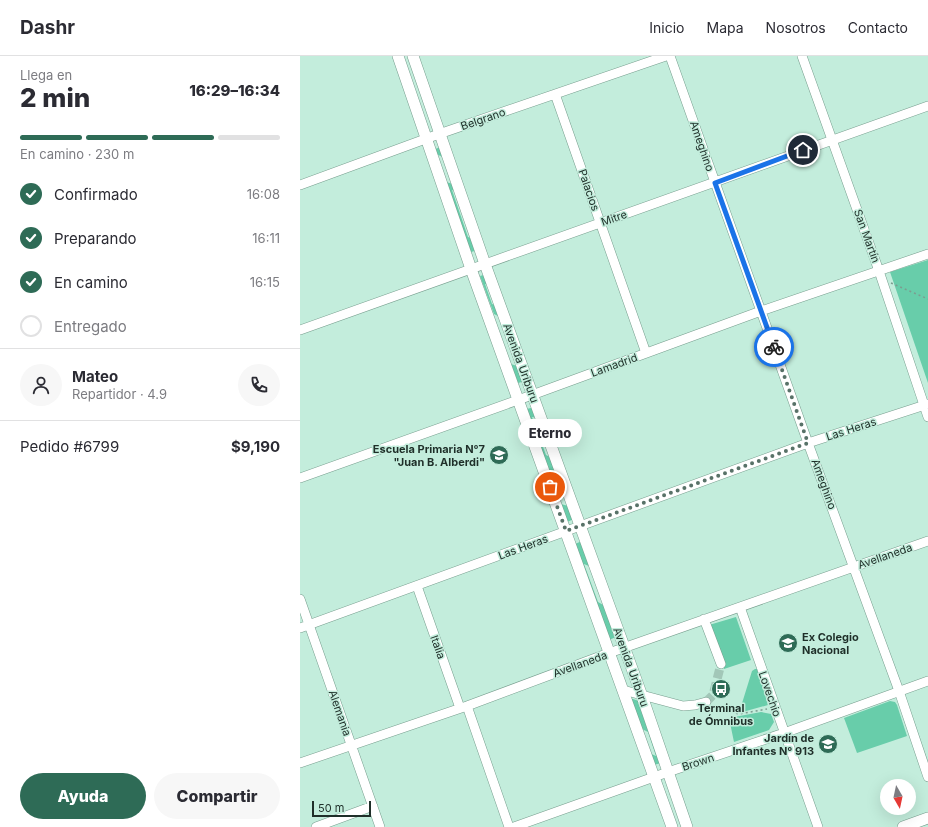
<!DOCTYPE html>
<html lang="es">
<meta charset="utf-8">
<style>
:root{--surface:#fff;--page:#f7f7f7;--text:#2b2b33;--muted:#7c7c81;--line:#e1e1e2;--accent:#2e6b56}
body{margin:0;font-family:Inter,sans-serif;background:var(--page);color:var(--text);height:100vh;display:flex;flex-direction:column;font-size:15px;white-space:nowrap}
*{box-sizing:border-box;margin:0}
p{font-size:13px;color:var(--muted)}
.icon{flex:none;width:22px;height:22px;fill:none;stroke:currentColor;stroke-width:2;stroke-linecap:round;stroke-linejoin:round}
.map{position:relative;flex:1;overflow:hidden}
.panel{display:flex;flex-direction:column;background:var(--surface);width:300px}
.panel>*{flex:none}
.needle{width:26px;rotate:171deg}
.buttons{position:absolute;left:580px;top:723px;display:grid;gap:8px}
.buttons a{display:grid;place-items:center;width:36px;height:36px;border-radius:50%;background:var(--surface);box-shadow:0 4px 16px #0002;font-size:20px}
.scale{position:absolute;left:12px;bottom:10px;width:59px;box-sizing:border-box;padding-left:4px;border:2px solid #1f2f29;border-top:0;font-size:11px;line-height:14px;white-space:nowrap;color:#1f2f29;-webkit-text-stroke:3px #c3eddc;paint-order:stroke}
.pin{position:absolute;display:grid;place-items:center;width:34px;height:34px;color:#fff;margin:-17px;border:2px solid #fff;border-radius:50%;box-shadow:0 1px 4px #0007}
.courier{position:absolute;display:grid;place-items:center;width:40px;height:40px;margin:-20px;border:3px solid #1a73e8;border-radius:50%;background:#fff;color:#222;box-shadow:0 1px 5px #0007}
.bubble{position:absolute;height:28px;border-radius:14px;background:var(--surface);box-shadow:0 4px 16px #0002;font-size:13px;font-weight:800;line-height:28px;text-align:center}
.overview em{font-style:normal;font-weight:800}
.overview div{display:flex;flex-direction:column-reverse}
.overview{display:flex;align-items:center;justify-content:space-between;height:68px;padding:0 20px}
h1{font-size:26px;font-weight:800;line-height:30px}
.bar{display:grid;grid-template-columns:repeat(4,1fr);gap:6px 4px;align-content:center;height:48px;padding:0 20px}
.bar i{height:5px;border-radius:3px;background:var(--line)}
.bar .current{background:var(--accent)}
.bar p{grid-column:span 4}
.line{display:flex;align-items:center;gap:10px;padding:0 20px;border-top:1px solid var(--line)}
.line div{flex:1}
.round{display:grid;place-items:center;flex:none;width:42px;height:42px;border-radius:21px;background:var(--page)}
ol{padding:0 20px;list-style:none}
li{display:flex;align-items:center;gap:12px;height:44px}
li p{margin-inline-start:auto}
li .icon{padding:4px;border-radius:50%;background:var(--accent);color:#fff;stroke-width:4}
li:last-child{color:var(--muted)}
li i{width:22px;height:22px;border:2px solid var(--line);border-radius:50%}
.primary-button{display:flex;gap:8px;margin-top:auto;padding:8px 20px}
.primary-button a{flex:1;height:46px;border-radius:24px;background:var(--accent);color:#fff;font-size:16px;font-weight:800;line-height:46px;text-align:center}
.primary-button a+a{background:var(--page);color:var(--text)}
header{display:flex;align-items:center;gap:24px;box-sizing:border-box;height:56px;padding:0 20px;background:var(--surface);border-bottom:1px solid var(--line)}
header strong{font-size:19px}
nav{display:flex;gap:22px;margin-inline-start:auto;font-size:14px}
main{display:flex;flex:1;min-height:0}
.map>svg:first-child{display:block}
</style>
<header>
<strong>Dashr</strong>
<nav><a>Inicio</a><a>Mapa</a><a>Nosotros</a><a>Contacto</a></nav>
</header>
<main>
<section class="panel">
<div class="overview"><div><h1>2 min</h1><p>Llega en</p></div><em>16:29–16:34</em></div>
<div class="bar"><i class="current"></i><i class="current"></i><i class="current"></i><i></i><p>En camino · 230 m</p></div>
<ol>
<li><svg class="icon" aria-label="check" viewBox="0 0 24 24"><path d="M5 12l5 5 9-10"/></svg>Confirmado<p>16:08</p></li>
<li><svg class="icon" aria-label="check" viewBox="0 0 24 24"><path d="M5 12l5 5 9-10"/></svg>Preparando<p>16:11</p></li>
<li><svg class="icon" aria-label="check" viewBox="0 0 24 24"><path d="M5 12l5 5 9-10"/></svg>En camino<p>16:15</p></li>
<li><i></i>Entregado</li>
</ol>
<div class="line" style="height:72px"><a class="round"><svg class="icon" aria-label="person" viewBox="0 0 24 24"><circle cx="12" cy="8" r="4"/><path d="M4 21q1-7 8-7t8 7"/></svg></a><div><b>Mateo</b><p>Repartidor · 4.9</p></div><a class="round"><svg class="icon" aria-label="phone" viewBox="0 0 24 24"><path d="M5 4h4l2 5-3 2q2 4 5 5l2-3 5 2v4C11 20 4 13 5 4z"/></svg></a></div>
<div class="line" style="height:52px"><div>Pedido #6799</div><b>$9,190</b></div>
<div class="primary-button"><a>Ayuda</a><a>Compartir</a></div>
</section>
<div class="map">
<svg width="628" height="771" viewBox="0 0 628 771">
<rect width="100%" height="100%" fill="#c3eddc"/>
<path fill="#68cdaa" d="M141 91 157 136 152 134 168 181 175 184 178 194 171 196 146 126 153 128 143 101 136 98 135 93Z
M628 204V327L590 216Z
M187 218 191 230 185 228 192 248 198 250 225 325 218 327 211 308 217 310 200 261 194 258 180 220Z
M234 351 238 362 232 361 246 399 252 402 274 463 267 466 261 448 268 450 255 417 248 413 227 353Z
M282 485 291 511 284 508 298 546 305 550 316 581 309 584 275 488Z
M436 561 451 604 424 613 409 569Z
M455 613H457L468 649 439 657 452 615Z
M330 642 339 645 361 707 354 709 349 697 356 700 348 676 340 672Z
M590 645 595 646 597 649 607 680 557 697 544 662Z
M461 656 471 658 474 666 469 674 434 686 429 662Z"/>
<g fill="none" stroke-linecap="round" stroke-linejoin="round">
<path stroke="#a2c7b8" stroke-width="9" stroke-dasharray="9 4.5" stroke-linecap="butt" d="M406 646 413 639 421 608"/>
<defs>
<path id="minor" d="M370 0 508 387 599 635 628 721
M502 0 579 215 628 361
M255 38 346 297
M0 129 139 78 366 0
M0 274 628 50
M0 422 232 339 461 255 628 198
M117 530 160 652
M0 543 80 771
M440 551 518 771
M404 563 421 608
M0 572 508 387 628 348
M323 634 383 650 395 649 406 646
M167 650 209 771
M0 707 167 650 309 597 628 485
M16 771 73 750
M214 771 368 716 484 677 628 625"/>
<path id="major" d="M98 0 171 213 372 771
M113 0 185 208 342 640 387 771
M603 771 628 762"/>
</defs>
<use href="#minor" stroke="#779e8e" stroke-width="10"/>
<use href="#major" stroke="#779e8e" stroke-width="12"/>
<path stroke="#7d9c90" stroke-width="1.5" stroke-dasharray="2 3" stroke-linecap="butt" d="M591 227 628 243
M435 653V657L439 658 467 653"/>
<use href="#minor" stroke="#fff" stroke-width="9"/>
<use href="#major" stroke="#fff" stroke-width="11"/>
</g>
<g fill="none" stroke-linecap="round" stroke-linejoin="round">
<path stroke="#587268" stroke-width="4" stroke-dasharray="0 7.2" d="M250 431 266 475 508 387 474 291"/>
<path stroke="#1a73e8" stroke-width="5" d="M474 291 415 127 503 94"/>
</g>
<defs>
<symbol id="school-disc" viewBox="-11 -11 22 22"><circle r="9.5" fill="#2e6b56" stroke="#c3eddc"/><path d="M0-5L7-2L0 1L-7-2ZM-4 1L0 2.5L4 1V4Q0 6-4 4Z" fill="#fff"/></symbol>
<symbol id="bus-disc" viewBox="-11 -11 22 22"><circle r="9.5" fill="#2e6b56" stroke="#c3eddc"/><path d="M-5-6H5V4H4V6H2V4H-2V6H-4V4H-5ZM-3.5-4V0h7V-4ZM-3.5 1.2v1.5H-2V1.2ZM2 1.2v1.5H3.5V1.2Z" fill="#fff"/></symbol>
</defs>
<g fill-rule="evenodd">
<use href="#school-disc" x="188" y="388" width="22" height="22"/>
<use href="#school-disc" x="477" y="576" width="22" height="22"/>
<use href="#bus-disc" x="410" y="622" width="22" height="22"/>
<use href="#school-disc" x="517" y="677" width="22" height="22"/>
</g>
<g text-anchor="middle" stroke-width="3" stroke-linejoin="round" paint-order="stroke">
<g font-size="11" fill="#1f2f29" stroke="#c3eddc">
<text transform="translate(183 63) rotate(-19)" y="4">Belgrano</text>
<text transform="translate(402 90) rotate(71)" y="4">Ameghino</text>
<text transform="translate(289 134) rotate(71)" y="4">Palacios</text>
<text transform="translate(314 162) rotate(-19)" y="4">Mitre</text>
<text transform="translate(567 180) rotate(70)" y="4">San Martín</text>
<text transform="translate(221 307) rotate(70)" y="4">Avenida Uriburu</text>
<text transform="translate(314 309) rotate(-20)" y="4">Lamadrid</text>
<text transform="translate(551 373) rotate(-18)" y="4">Las Heras</text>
<text transform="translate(524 428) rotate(70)" y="4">Ameghino</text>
<text transform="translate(223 491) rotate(-20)" y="4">Las Heras</text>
<text transform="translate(585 500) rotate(-19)" y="4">Avellaneda</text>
<text transform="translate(138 591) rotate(70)" y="4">Italia</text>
<text transform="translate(280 608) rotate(-20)" y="4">Avellaneda</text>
<text transform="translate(331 611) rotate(70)" y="4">Avenida Uriburu</text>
<text transform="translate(470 638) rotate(71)" y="4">Lovechio</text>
<text transform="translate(40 657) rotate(71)" y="4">Alemania</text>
<text transform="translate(398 706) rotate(-18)" y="4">Brown</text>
</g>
<g font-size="11" font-weight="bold" fill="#1f2f29" stroke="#c3eddc" text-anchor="end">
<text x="185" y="397">Escuela Primaria N°7<tspan x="185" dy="13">"Juan B. Alberdi"</tspan></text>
<text x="502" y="585" text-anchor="start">Ex Colegio<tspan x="502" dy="13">Nacional</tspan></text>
<text x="421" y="656" text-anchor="middle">Terminal<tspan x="421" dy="13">de Ómnibus</tspan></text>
<text x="514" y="686">Jardín de<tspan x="514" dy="13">Infantes N° 913</tspan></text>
</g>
</g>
</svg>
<div class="buttons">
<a><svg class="needle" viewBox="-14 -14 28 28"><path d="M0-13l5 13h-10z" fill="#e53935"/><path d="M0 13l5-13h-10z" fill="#7c7c81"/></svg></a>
</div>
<div class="scale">50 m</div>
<div class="pin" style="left:250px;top:431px;background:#ea580c"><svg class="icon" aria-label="bag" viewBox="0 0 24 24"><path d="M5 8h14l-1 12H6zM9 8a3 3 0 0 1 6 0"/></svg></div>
<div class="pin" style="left:503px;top:94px;background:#1f2937"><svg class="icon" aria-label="home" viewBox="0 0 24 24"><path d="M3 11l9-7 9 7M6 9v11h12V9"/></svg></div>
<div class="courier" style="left:474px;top:291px"><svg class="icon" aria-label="bike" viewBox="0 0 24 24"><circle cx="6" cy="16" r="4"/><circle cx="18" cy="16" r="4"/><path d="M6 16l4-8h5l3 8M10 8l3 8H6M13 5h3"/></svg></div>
<div class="bubble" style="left:218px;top:363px;width:64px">Eterno</div>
</div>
</main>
